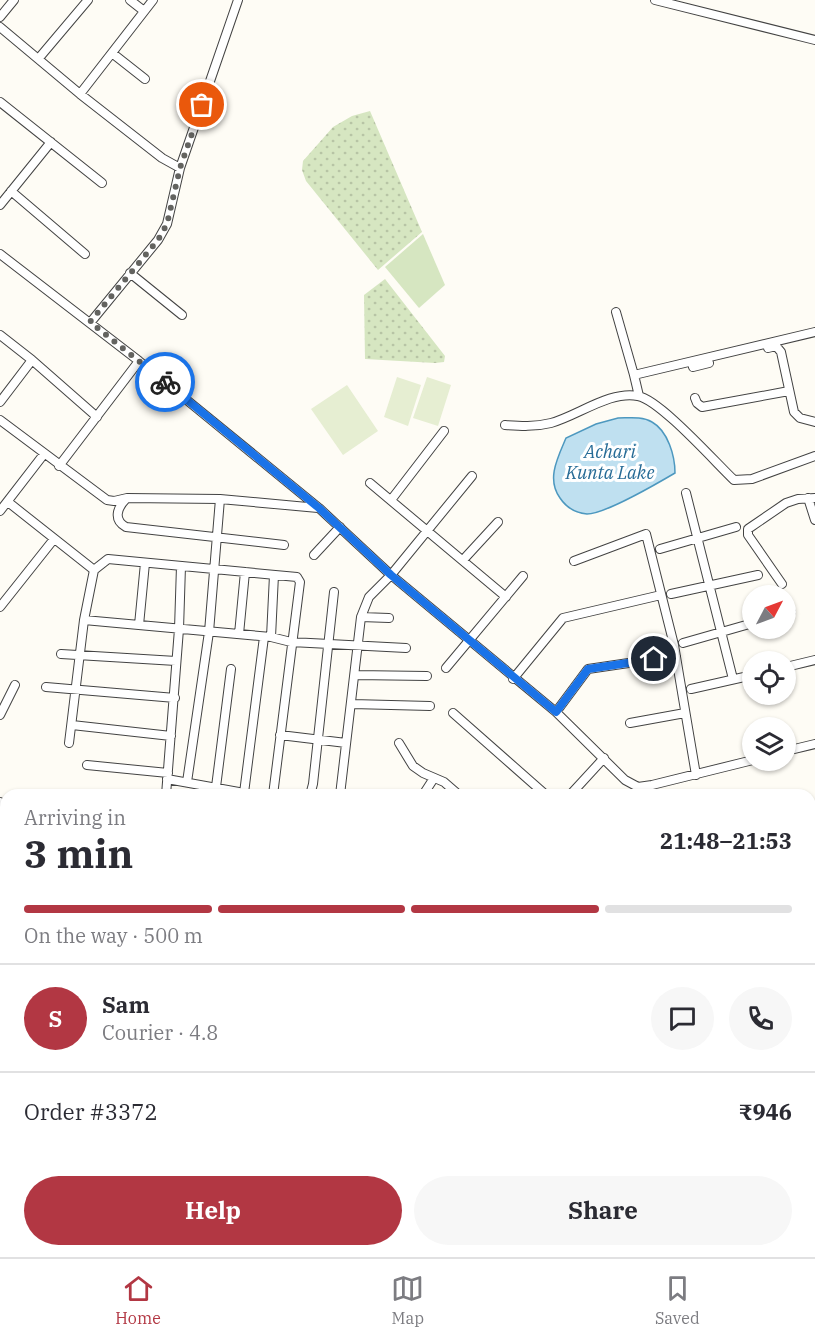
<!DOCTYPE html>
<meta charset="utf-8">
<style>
:root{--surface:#fff;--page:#f7f7f7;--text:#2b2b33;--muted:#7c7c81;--line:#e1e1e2;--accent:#b23743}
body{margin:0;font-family:"IBM Plex Serif",serif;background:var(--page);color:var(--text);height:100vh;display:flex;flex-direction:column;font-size:22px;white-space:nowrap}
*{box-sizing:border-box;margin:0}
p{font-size:20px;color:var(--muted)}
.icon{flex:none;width:33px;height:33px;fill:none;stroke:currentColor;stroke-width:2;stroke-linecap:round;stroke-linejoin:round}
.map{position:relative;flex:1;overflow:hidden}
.sheet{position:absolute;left:0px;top:789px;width:816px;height:468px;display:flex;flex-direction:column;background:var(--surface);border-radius:18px 18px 0 0;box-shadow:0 2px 4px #0004}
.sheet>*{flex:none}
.needle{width:39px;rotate:49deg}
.fabs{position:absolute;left:742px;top:585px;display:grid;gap:12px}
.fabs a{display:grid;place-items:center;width:54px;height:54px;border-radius:50%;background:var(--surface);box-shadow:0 2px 4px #0004;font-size:30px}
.pin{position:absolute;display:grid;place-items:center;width:51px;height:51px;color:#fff;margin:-26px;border:3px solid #fff;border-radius:50%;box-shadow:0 2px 6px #0007}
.courier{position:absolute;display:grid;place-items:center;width:60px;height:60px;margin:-30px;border:4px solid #1a73e8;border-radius:50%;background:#fff;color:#222;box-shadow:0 2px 8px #0007}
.headline em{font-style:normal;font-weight:700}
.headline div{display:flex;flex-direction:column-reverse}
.headline{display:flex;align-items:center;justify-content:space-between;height:102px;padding:0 24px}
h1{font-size:39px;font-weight:700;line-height:45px}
.bar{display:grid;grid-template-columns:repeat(4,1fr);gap:9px 6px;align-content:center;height:72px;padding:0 24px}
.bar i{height:8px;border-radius:4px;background:var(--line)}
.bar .on{background:var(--accent)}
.bar p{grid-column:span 4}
.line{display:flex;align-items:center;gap:15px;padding:0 24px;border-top:2px solid var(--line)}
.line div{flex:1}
.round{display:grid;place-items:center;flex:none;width:63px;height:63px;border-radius:32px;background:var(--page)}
.cta{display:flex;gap:12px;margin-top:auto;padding:12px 24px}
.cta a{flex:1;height:69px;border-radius:36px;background:var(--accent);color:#fff;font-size:24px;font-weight:700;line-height:69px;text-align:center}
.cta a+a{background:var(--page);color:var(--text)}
.dock{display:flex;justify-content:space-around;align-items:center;height:84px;border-top:2px solid var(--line);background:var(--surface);font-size:16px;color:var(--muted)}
.dock a{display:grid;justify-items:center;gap:3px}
.dock .on{color:var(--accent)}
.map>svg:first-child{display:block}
</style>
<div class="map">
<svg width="815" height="1257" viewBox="0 0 815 1257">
<defs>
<pattern id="grass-dots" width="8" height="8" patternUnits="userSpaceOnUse" patternTransform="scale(1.5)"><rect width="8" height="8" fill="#d6e6c1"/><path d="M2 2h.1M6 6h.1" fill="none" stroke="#b7c4a5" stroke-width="1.8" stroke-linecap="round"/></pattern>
</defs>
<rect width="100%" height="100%" fill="#fefcf5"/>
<path fill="url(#grass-dots)" d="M370 111 422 232 378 270 306 181 302 170 303 161 333 127 352 116Z
M385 279 445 356 444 362 435 363 365 359 364 295Z"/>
<path fill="#d6e6c1" d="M423 234 445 285 419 308 385 267Z"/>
<path fill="#e6eed2" d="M397 377 421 385 408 426 384 417Z
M427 377 451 385 438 426 413 418Z
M347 385 378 431 343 455 311 409Z"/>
<path fill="#bfe0f0" stroke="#4d98bf" stroke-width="1.5" d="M618 418C629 418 642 416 652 422 668 431 675 456 675 473 658 483 605 514 587 514 576 513 566 507 560 498 546 479 558 457 566 438L596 424Z"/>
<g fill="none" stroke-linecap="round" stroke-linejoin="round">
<defs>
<path id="street" d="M130 0 144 11
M655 0 815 40
M0 17 14 0
M0 27 80 94 162 158 180 168
M112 53 145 79
M39 58 88 0
M80 94 153 0
M0 102 102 183
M11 191 85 254
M0 205 51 142
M0 254 139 361 319 508 391 575 556 712 625 780 638 787 652 785 753 760
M130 273 182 315
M616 312 634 375
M90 323 158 240 167 224 180 168 238 0
M0 335 32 360 97 417
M768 348 776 346 781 352 794 412 800 418 815 422
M693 367 709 363
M639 396 634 375 815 332
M695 398 697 403 702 407 789 391
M0 402 32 360
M0 420 107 500 114 501 127 498 220 499 318 508
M505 425C520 426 535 427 551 423 577 416 611 390 638 396 660 400 715 462 734 480L752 479 815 456
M59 466 139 361
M370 483 506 597
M686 493 733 679
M808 498 815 520
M126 499C117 508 113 520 126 527L284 545
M391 500 444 431
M8 502 94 570
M0 511 44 454
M660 549 736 527
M314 555 340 527
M463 560 498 522
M574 561 646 534 674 645 696 775
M782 584 748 535V529L786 503 798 499 815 498
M671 594 758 575
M0 607 54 539
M786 614 791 612
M361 617 389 618
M84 620 271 637 291 642 406 648
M139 625 145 563
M239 634 245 572
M271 637 274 575
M683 643 753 623
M61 654 176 661
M786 667 815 660
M446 668 523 576
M355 675 427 676
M513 679 563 618 661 595
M46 687 175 698
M691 689 753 675
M352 704 430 706
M556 712 588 669 676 656
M453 713 546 795
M0 715 15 685
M630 723 685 713
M72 725 171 736
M280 735 346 743
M69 743 84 620 94 570 108 559 297 577 300 582 273 795
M399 743 413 766 423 773 444 782 459 795
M786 751 815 744
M87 765 168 773
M167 779 256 795
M187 782 209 632 220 499
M216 787 231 669
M244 793 264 637
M166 795 179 629 181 566
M310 795 313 784 334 592
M340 795 361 617 369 597 391 575 472 476
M423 795 434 778
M570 795 604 758
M0 802 6 809
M810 869 815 877
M0 926H6
M810 947 815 945
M0 976H6
M810 1007 815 1004
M0 1037 6 1034
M810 1062 815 1059
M0 1095 6 1092
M810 1133 815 1130
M0 1153 6 1149
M810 1154 815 1156
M0 1207 6 1204
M810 1222 813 1215
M33 1251 35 1257
M279 1251 283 1257
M476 1251 480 1257
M592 1251 590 1255 594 1257
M8 1257 19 1251
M132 1257 148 1251
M299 1257 308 1251
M435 1257 445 1251
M524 1257 527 1251
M654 1257 657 1251
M723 1257 726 1251
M793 1257 796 1251"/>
</defs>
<use href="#street" stroke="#434343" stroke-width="10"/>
<use href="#street" stroke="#fff" stroke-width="8"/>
</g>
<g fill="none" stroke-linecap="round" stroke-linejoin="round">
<path stroke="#636360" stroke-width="6" stroke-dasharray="0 10.8" d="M165 382 90 322 158 240 167 224 180 168 202 105"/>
<path stroke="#1a73e8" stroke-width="8" d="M165 382 319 508 391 575 556 712 588 669 654 659"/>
</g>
<g text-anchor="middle" stroke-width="6" stroke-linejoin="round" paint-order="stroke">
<g font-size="18" font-style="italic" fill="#266b96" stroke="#fff">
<text x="610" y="458">Achari<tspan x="610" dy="21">Kunta Lake</tspan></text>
</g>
</g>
</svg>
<div class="fabs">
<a><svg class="needle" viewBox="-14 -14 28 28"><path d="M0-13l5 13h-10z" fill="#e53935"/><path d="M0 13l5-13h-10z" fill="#7c7c81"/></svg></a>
<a><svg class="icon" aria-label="locate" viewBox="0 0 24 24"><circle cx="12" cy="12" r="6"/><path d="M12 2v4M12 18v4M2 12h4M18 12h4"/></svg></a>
<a><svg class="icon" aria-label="layers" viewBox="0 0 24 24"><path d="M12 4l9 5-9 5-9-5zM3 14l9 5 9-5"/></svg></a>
</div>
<div class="pin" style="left:202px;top:105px;background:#ea580c"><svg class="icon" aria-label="bag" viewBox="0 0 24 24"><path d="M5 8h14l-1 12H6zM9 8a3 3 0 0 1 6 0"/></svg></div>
<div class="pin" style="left:654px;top:659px;background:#1f2937"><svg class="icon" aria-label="home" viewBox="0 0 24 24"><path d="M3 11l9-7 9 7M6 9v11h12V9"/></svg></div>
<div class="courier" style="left:165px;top:382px"><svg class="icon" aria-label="bike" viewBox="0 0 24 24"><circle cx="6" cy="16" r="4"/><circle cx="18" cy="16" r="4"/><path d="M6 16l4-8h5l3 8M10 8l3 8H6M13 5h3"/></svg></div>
<section class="sheet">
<div class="headline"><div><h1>3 min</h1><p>Arriving in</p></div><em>21:48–21:53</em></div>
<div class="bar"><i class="on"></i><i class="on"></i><i class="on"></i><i></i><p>On the way · 500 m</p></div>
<div class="line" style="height:108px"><b class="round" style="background:var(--accent);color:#fff">S</b><div><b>Sam</b><p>Courier · 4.8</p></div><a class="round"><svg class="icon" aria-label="chat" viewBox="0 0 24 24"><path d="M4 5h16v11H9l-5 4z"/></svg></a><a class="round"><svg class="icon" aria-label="phone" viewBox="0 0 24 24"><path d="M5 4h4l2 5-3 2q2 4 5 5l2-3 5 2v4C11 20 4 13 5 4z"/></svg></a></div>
<div class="line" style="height:78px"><div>Order #3372</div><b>₹946</b></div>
<div class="cta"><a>Help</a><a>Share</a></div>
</section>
</div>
<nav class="dock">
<a class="on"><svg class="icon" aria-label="home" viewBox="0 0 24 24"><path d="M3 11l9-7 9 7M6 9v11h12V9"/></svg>Home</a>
<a><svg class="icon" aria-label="map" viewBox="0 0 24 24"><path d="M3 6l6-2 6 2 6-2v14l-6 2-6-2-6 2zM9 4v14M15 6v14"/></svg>Map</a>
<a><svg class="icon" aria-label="saved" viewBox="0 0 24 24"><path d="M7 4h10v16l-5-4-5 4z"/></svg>Saved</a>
</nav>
